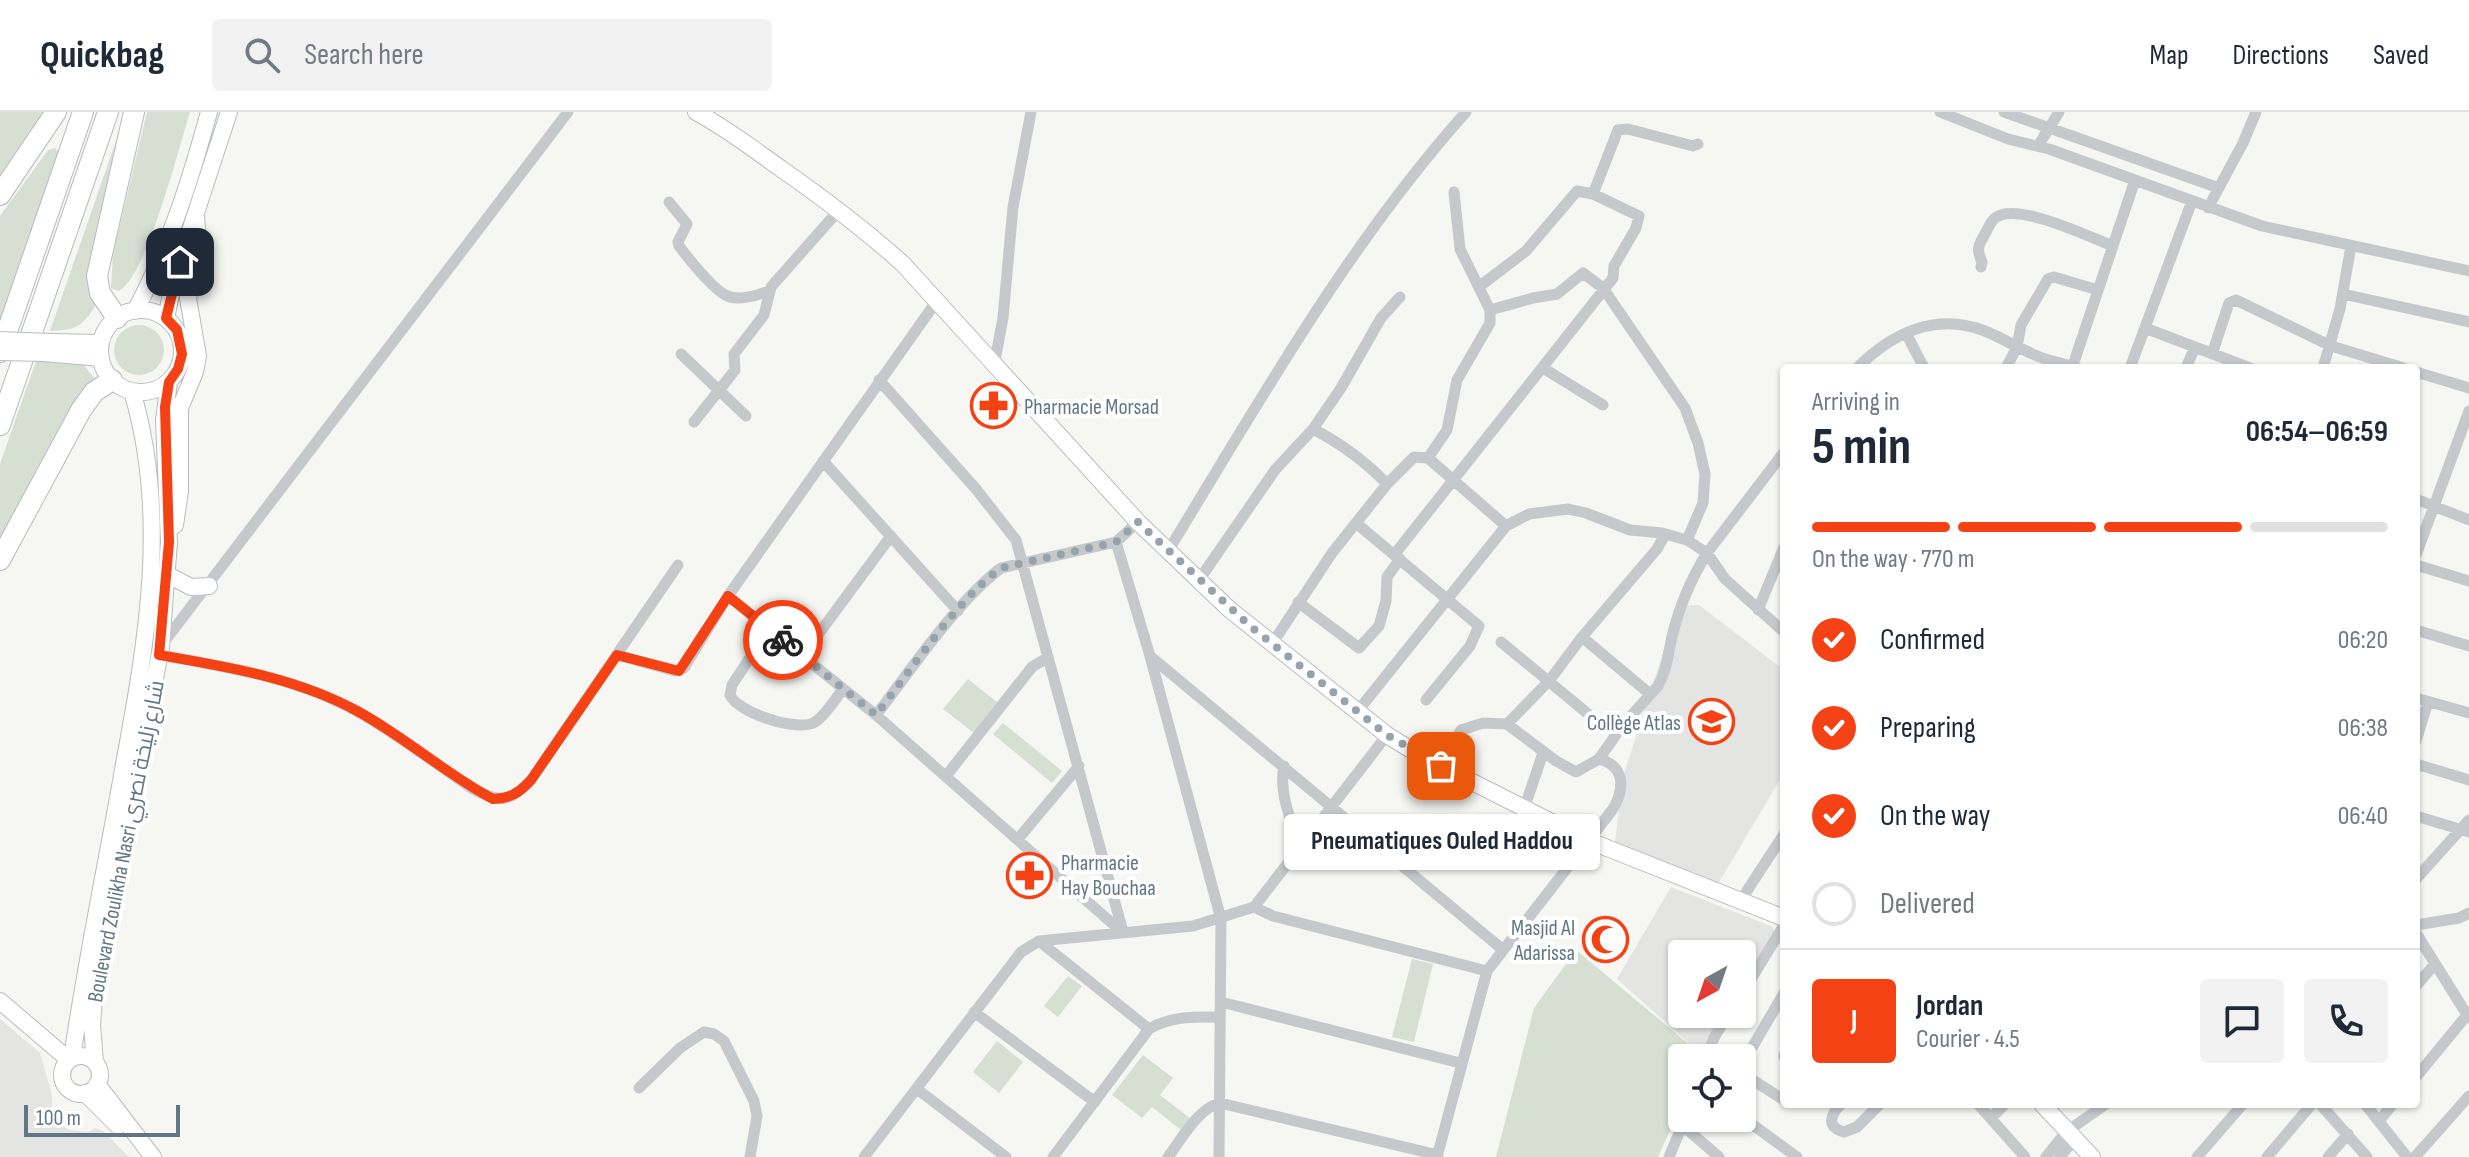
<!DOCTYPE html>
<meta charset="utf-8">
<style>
:root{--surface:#fff;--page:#f2f2f3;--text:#1f2937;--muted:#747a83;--line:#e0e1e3;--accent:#f44214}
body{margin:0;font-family:"Sofia Sans Condensed",Cairo,sans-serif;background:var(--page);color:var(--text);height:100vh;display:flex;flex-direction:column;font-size:30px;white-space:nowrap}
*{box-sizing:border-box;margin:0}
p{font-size:26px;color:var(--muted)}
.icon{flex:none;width:44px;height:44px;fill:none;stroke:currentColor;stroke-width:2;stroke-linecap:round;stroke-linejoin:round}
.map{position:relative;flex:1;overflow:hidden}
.side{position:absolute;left:1780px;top:252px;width:640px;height:744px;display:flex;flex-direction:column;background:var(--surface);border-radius:8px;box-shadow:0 2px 6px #0004}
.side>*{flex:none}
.needle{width:52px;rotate:220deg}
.buttons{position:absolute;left:1668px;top:828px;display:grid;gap:16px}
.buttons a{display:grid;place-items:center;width:88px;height:88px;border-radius:8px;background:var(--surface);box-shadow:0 2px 6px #0004;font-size:40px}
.scale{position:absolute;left:24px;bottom:20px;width:156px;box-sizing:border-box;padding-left:8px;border:4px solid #627786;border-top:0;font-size:22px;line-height:28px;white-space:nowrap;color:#627786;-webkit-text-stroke:6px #fff;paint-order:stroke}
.pin{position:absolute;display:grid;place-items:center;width:68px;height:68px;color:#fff;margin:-34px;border-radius:16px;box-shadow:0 4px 12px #0006}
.courier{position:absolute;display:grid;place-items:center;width:80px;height:80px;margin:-40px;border:6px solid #f44214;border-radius:50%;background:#fff;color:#222;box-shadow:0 2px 10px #0007}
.bubble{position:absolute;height:56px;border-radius:8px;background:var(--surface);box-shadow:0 2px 6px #0004;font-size:26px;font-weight:700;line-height:56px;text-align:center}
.summary em{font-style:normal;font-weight:700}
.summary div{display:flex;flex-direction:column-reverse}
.summary{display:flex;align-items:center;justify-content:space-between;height:136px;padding:0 32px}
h1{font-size:52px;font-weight:700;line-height:60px}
.bar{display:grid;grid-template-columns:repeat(4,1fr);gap:12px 8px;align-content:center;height:96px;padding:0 32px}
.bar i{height:10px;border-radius:6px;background:var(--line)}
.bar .current{background:var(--accent)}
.bar p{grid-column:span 4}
.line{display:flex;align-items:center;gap:20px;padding:0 32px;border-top:2px solid var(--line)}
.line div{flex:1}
.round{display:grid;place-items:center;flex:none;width:84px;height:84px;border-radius:8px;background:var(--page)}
ol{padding:0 32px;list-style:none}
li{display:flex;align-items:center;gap:24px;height:88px}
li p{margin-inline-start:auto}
li .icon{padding:8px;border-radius:50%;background:var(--accent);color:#fff;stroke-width:4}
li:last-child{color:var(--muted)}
li i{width:44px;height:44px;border:4px solid var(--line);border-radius:50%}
header{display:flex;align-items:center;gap:48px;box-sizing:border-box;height:112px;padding:0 40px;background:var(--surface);border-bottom:2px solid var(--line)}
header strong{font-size:38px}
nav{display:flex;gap:44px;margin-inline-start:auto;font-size:28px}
.search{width:560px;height:72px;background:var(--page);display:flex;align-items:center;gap:20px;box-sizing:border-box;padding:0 28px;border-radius:8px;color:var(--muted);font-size:30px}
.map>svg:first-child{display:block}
</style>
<header>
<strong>Quickbag</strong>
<div class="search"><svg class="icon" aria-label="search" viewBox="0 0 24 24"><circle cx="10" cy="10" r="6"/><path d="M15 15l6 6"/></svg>Search here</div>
<nav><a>Map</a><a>Directions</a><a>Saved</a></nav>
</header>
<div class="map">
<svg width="2469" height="1045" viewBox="0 0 2469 1045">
<rect width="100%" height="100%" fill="#f6f6f2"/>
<path fill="#e4e5e3" d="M1699 493 1784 558V661L1715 777 1614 738 1623 665 1678 494Z
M1671 775 1773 815 1776 825 1742 879V842H1682V902H1727L1700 941 1617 867Z
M0 907 40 941 52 983V1007L69 1018 88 1020 95 1016 103 1019 129 1045H0Z"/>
<path fill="#d7dfd3" d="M0 0H52L0 77Z
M126 0 97 192C81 215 78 218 50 219Z
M147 0H190C180 32 145 170 118 179L111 176 113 142Z
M55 36 59 41 0 216V104L48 38Z
M114 238a25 25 0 1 1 50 0a25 25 0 1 1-50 0Z
M37 246 81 250 95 267 81 281 0 432V352Z
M968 567 998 591 974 621 943 597Z
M1003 611 1062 659 1052 671 993 622Z
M1576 838 1703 944 1682 946V991L1658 1045H1496L1534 896Z
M1412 847 1433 852 1414 930 1392 925Z
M1068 864 1082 874 1058 905 1044 894Z
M997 929 1023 950 999 981 973 960Z
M1143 943 1173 966 1160 983 1190 1006 1181 1018 1152 995 1142 1006 1112 983Z"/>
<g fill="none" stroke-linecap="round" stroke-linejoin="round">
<defs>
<path id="secondary" d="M696 0C726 16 752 36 780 56 823 86 864 117 903 152L1138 410 1229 497 1387 623 1421 644 1587 728 1784 806
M100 239a41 41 0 1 1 82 0a41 41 0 1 1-82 0Z
M135 199C169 136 190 69 209 0
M166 206 174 168 229 0
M50 230 101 231
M44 241 101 246
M175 413 180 379V296L195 260 198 244 188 186 199 140 196 105
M168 463 191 475 209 474
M0 889 69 948
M62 963a19 19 0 1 1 38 0a19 19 0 1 1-38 0Z
M72 946C86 848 107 750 124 652 147 528 169 403 132 279
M95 950 92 913 94 887 161 535 169 430 164 308 169 270
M97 972 153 1045
M85 981 118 1014
M2042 992 2092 1045"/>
<path id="highway" d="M0 83 56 0
M117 206 100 181 97 164 134 0
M0 240 83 0
M0 313 108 0
M0 448 81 298 94 280 112 268"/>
</defs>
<use href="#secondary" stroke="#b7bdc1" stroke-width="18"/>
<use href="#highway" stroke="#b7bbbe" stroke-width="22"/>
<path stroke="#c5c9cc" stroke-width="11" d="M1940 0 2008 27 2049 37 2262 114 2469 159
M2004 0 2219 76
M2038 34 2059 0
M1593 82 1618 18 1628 17 1693 34 1698 32
M669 90 687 112 678 130 679 134C689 147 715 181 730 185 744 188 757 183 769 179
M2208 96 2243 31 2256 0
M1981 155 1982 150C1976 137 1978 134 1985 122 1988 117 1990 110 1995 106 2016 89 2089 125 2113 134
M2343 182 2469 210
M1490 198 1533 186 1557 182 1583 161 1603 176 1685 296 1698 331 1705 362 1703 391 1687 428
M2145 216 2250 256
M1906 221 1924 256
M681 242 746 304
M2212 242 2229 191 2236 188 2331 234 2404 256
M994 254 1003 206 1013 95 1031 0
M1543 256 1603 293
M1857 256C1892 221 1936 200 1985 219 2002 226 2018 236 2035 243 2048 249 2063 251 2076 256
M2006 256 2017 235 2021 213 2048 167 2054 165 2098 178
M2072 256 2135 68
M2130 256 2192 89
M2186 256 2195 235
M2323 256 2340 197 2351 134
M2416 260 2469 276
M879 268 976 377 1016 428 1123 820
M694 310 735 258 734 242 764 203 771 175 839 98
M1313 317C1342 332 1364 348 1387 372
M1784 340 1707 441 1725 467 1784 520
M1428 346 1447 318 1457 268 1490 211V198L1460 137 1454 80
M823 349 958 499
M2416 387 2469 408
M1356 411 1479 514 1470 534 1426 588
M1116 430 1150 544 1221 807 1219 1045
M1168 439C1260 289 1348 132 1466 0
M1394 443 1613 166 1614 154 1636 116 1639 104 1593 82 1577 79 1526 139 1480 174
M2416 443 2469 299
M2416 453 2469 469
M1199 468 1275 358 1313 317 1341 276 1381 206 1400 185
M728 484 876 603 1122 820
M1298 490 1359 536 1379 514 1386 489 1387 465 1400 447
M1758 498 1784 435
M769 517 732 573 730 583C737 600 798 621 815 610 826 603 835 587 843 577
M2416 518 2469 534
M1582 525 1650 582
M1501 530 1587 601
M1272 532 1332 441 1387 372 1414 345 1428 346 1506 414
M161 534 568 0
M159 543C228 555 299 566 360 601 399 623 436 652 473 677 500 691 510 691 531 668L678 453
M617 543 675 559 684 556 728 484 936 190
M803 543 891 424
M1150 544 1502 837
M2416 586 2469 601
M1357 600 1506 414 1529 402 1568 397 1586 401 1630 418 1662 421 1687 428 1707 441C1691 467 1679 495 1672 525 1668 542 1667 558 1658 574L1622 614 1599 647
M876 603C912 557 955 491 1001 456L1116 430 1138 410
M1507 612 1549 569 1582 525 1657 437 1663 426 1662 421
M2416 629 2428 590
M2416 652 2469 668
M1284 654C1279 677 1289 712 1303 731
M946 664 1032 555 1047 546
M1524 697 1543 641
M2416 704 2469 720
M1018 727 1079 654
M2416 767 2469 708
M1741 788 1784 722
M1254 795 1273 804 1487 859
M2416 813 2459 806 2469 801
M2416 821 2469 906
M1039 829 1149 917
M2416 874 2434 853
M1784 881 1743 951 1744 960 1748 965 1784 988
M1742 882 1784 813
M1221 890 1460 951
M974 900 1095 990
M1784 943V945
M1706 946 1714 926 1728 902
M2416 965 2467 903
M639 976 680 936 704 920 714 922 724 929 754 989 757 1004 750 1045
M917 977 1006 1045
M1841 992C1830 1003 1826 1015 1844 1020L1857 1015 1880 992
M1978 992 2025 1045
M2320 992 2367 1045
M2365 992 2407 1045
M1742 1005 1797 1045
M1991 1006 2005 992
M2379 1009 2393 992
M1682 1013 1719 1045
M864 1045 1021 840 1039 829 1193 814 1254 795 1387 623
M1053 1045 1149 917C1171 904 1194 905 1220 905
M1168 1045C1181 1028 1198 996 1220 991L1438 1043
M1437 1045 1487 859 1613 697C1625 676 1625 654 1599 647L1576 660 1556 649 1507 612 1483 611 1461 618 1441 654
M1669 1045 1684 1009
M2046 1045 2066 1020 2106 992
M2060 1045 2077 1024
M2197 1045 2243 992
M2267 1045 2312 992
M2328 1045 2348 1022
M2415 1045 2469 984"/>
<use href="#secondary" stroke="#fff" stroke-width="16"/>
<use href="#highway" stroke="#fff" stroke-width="20"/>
<defs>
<path id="secondary-bridge" d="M0 228 50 230
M0 240 44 241"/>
</defs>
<use href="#secondary-bridge" stroke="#b7bdc1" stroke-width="18" stroke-linecap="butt"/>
<use href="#secondary-bridge" stroke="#fff" stroke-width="16"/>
</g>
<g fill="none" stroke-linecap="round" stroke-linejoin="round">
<path stroke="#96a3ac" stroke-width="8" stroke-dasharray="0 14.4" d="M783 528 876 603C911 558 956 489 1001 456L1116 430 1138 410 1250 514 1387 623 1441 654"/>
<path stroke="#f44214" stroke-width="10" d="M180 150 166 206 177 218 182 242 178 257 169 270 165 295 169 430 159 543C228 555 297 566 359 600 406 626 446 662 493 687 511 686 519 681 531 668L617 543 679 559 728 484 783 528"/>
</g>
<defs>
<symbol id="pharmacy-ring" viewBox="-11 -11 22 22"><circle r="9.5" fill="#fff" stroke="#f44214" stroke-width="1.5"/><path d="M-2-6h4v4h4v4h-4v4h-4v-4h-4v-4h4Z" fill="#f44214"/></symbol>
<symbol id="school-ring" viewBox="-11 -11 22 22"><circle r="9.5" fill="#fff" stroke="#f44214" stroke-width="1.5"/><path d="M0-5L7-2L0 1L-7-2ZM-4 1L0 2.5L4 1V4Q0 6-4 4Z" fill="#f44214"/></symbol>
<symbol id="mosque-ring" viewBox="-11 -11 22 22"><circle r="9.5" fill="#fff" stroke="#f44214" stroke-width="1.5"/><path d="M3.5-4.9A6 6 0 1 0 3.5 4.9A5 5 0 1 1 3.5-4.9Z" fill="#f44214"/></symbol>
</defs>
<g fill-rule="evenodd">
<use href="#pharmacy-ring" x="968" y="268" width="51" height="51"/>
<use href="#school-ring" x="1686" y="584" width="51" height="51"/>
<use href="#pharmacy-ring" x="1004" y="738" width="51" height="51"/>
<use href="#mosque-ring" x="1580" y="802" width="51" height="51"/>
</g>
<g text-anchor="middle" stroke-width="8" stroke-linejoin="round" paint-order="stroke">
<g font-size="22" fill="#627786" stroke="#fff" text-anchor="start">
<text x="1024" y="302">Pharmacie Morsad</text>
<text x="1681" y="618" text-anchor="end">Collège Atlas</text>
<text x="1061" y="758">Pharmacie<tspan x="1061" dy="25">Hay Bouchaa</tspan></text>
<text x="1575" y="823" text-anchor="end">Masjid Al<tspan x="1575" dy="25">Adarissa</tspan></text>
</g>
<g font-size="22" fill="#627786" stroke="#fff">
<text transform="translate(125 729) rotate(-79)" y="8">Boulevard Zoulikha Nasri شارع زليخة نصري</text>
</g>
</g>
</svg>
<div class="buttons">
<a><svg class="needle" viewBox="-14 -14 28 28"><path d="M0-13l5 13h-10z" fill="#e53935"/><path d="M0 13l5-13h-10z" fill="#747a83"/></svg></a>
<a><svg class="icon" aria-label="locate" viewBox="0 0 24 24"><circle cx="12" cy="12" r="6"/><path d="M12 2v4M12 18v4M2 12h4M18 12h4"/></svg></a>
</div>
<div class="scale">100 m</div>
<div class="pin" style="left:1441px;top:654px;background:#ea580c"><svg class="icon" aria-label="bag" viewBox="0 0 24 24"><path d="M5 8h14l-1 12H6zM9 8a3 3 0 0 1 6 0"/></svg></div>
<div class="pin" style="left:180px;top:150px;background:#1f2937"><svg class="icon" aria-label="home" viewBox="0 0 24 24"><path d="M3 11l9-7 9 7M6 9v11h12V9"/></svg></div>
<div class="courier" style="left:783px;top:528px"><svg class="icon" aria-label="bike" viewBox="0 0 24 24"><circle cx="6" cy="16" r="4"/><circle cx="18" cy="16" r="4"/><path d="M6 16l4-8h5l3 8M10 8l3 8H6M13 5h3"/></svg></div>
<div class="bubble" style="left:1284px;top:702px;width:316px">Pneumatiques Ouled Haddou</div>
<section class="side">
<div class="summary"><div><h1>5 min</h1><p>Arriving in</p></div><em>06:54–06:59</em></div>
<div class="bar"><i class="current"></i><i class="current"></i><i class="current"></i><i></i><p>On the way · 770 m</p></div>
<ol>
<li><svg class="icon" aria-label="check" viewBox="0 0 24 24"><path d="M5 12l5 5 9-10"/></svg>Confirmed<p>06:20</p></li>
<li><svg class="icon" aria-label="check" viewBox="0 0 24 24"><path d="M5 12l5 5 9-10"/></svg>Preparing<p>06:38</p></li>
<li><svg class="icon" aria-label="check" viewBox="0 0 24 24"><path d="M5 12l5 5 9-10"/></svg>On the way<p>06:40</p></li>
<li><i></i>Delivered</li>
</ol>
<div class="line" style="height:144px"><b class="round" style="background:var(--accent);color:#fff">J</b><div><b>Jordan</b><p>Courier · 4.5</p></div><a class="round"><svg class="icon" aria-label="chat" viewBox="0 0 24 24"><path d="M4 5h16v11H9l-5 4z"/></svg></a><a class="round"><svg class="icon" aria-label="phone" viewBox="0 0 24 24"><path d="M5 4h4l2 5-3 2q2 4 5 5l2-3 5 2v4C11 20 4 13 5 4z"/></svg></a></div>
</section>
</div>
